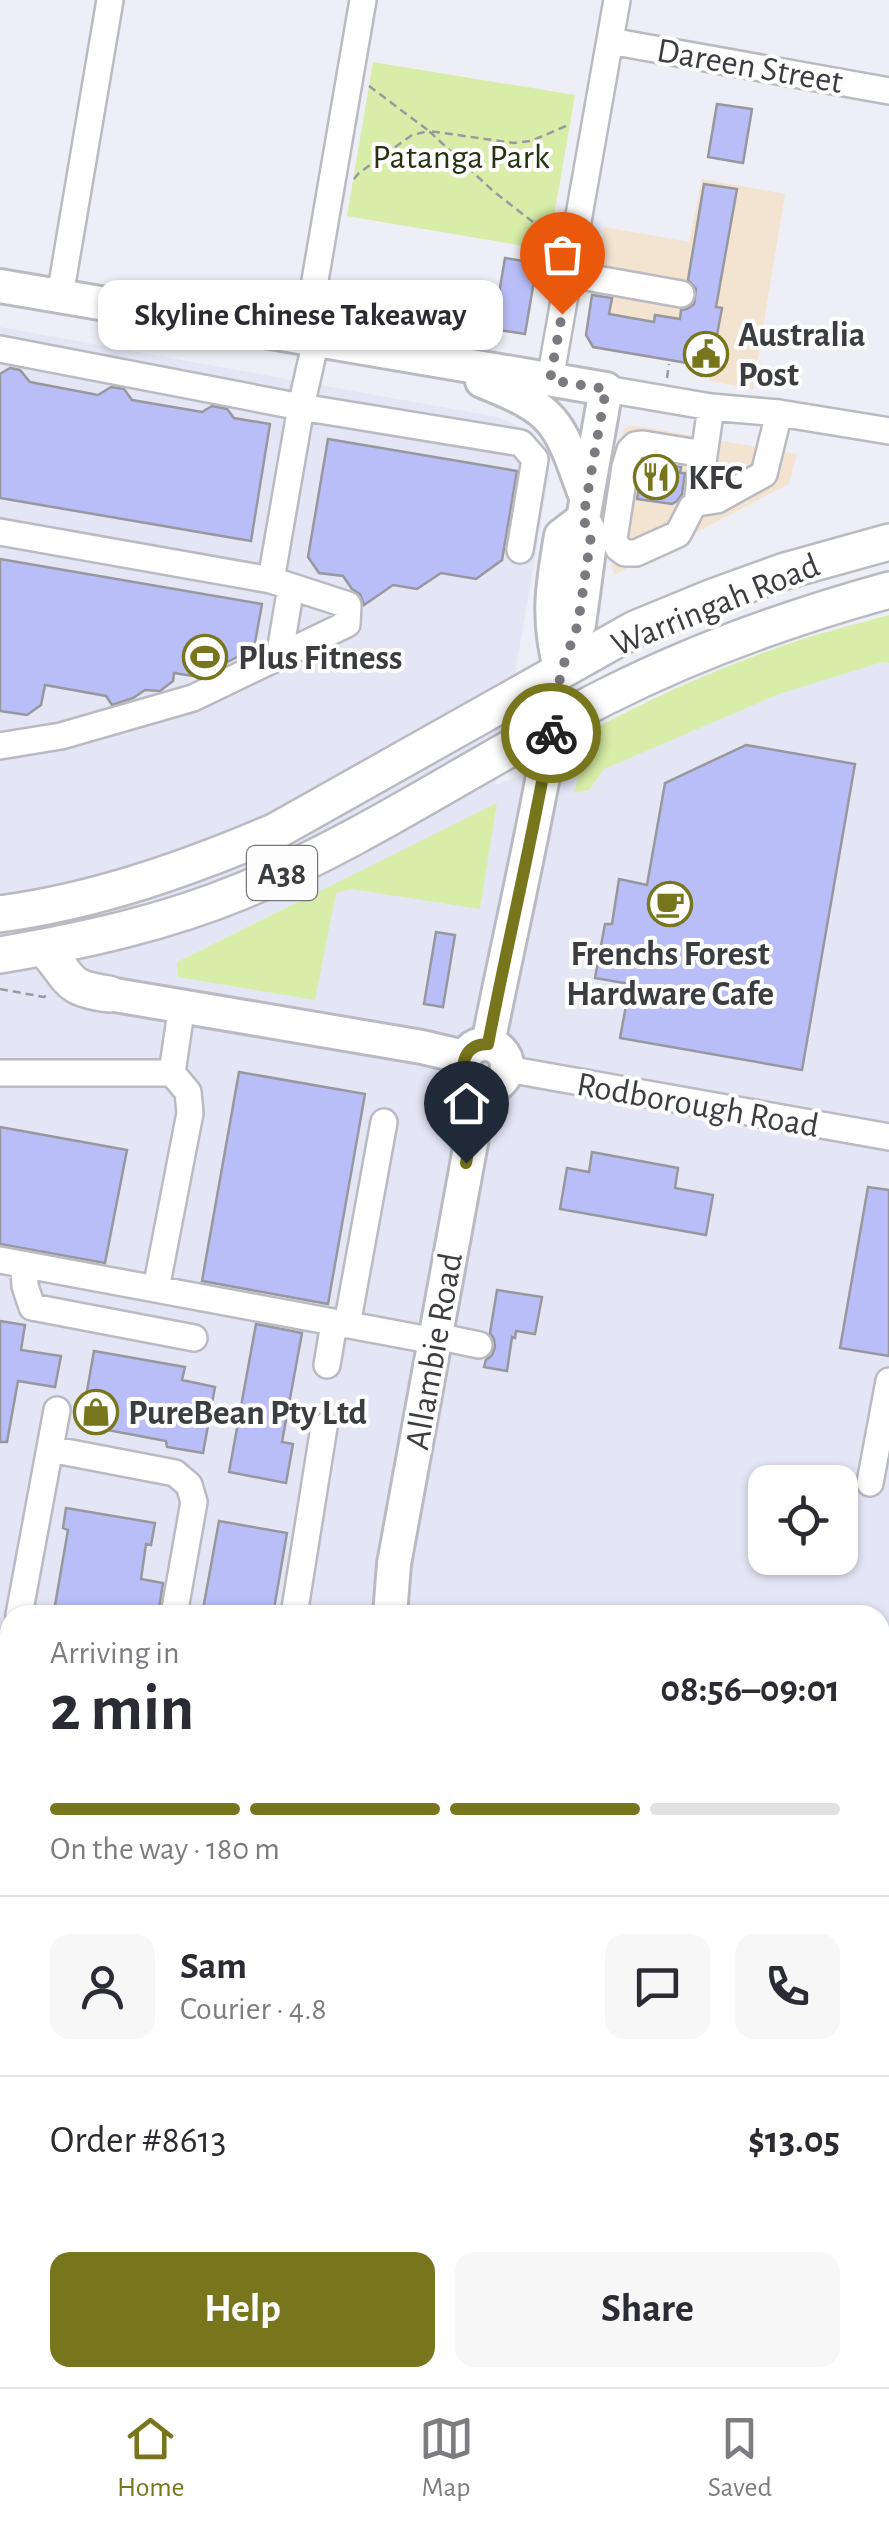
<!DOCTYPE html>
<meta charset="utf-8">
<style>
:root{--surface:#fff;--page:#f7f7f7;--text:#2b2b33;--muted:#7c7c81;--line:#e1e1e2;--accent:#77761c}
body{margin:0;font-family:"Alegreya Sans",sans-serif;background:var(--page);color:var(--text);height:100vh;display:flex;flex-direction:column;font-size:38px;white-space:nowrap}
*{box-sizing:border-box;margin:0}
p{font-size:32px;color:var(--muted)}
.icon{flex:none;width:55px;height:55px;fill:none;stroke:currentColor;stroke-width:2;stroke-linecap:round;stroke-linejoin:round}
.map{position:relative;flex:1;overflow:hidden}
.drawer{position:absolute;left:0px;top:1605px;width:890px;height:782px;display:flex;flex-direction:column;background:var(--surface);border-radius:30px 30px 0 0;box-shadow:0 2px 8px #0004}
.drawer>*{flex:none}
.controls{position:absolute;left:748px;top:1465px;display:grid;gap:20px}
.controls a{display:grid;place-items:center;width:110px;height:110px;border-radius:20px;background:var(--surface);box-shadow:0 2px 8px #0004;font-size:50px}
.pin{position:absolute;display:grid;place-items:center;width:85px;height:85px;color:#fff;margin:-102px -42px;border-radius:50% 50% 50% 0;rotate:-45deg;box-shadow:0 0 10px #0007}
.pin .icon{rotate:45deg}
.courier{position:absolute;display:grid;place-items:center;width:100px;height:100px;margin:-50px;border:8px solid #77761c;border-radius:50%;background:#fff;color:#222;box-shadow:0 2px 12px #0007}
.bubble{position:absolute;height:70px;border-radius:20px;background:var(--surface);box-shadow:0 2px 8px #0004;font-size:32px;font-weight:600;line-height:70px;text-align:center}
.summary em{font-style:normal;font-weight:600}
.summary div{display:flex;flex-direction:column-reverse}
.summary{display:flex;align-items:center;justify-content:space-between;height:170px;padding:0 50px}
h1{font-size:65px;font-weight:600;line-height:75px}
.bar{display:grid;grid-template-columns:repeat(4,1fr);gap:15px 10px;align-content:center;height:120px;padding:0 50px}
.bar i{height:12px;border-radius:8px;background:var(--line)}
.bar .current{background:var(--accent)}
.bar p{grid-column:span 4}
.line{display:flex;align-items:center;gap:25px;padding:0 50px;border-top:2px solid var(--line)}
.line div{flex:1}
.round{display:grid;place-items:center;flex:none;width:105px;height:105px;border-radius:20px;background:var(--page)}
.action{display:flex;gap:20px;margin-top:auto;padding:20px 50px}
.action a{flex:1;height:115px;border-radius:20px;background:var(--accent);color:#fff;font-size:40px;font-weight:600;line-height:115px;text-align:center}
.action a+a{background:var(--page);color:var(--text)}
.tabs{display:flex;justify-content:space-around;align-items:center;height:140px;border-top:2px solid var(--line);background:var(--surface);font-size:28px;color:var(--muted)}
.tabs a{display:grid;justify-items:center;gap:5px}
.tabs .current{color:var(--accent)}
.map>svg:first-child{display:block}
</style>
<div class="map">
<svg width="889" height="2387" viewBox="0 0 889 2387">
<rect width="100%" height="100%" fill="#eeeff6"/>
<path fill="#f3e3d1" d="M702 179 785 194 753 389 709 381 711 367 593 347 586 335 604 227 689 242Z
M629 426H637L797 454 789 484 614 575 606 536 623 430Z
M0 2246 10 2248V2378H837V2387H0Z"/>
<path fill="#e5e6f5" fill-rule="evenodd" d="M0 327 498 417 525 429 538 444 550 470 496 785 889 627V1801L880 1799V1615H10V1653L0 1652ZM765 1482H840V1558H765Z"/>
<path fill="#f7e1d4" d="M0 1700 10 1702V2248L0 2246Z"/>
<path fill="#d8eda7" d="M373 62 575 95 548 250 347 216Z
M889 615V663L882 662 779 694 604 769 589 790 574 793 590 731C653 697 722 666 791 643 823 632 856 624 889 615Z
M497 803 480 909 351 889 336 893 315 1000 178 977 177 962Z
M10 1742V1921H0V1802Z"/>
<path fill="#babef8" stroke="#97989e" stroke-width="2.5" d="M717 104 752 109 743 163 708 157Z
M704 184 737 189 716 307 722 308 711 367 593 347 586 335 592 295 612 298 609 314 654 322 655 315 680 319 681 310 687 309 694 304 696 289 688 280Z
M505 258 537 263 525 334 493 329Z
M10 368 20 370 30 382 98 395 111 387 124 389 132 400 202 412 212 406 227 409 234 418 270 424 251 541 0 498V374Z
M328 439 517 471 502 560 476 579 441 573 417 589 393 585 364 605 360 594 352 589 343 576 319 573 308 557Z
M644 461 681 467 680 473H685L682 494 677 501 672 504 637 499Z
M0 559 262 604 254 648 199 677 174 673 173 681 160 691 145 690 133 698 112 705 106 696 45 685 41 705 27 715 0 711Z
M746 745 855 764 802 1070 620 1038 630 984 595 978 605 924H612L619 879 647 885 665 783Z
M436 932 455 935 443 1007 424 1004Z
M239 1072 365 1094 328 1304 202 1281Z
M0 1127 127 1150 105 1263 0 1244Z
M592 1152 678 1168 675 1188 713 1195 706 1235 560 1209 567 1168 589 1172Z
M868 1187 889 1190V1356L840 1348Z
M497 1290 542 1297 535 1334 516 1331 515 1338 512 1337 507 1371 484 1367 486 1360 492 1355 495 1347 494 1339 490 1333Z
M0 1321 25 1325 21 1350 61 1356 55 1387 18 1381 7 1442H0Z
M256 1324 302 1333 282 1442 293 1444 286 1483 229 1472Z
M94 1351 185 1367 182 1380 215 1387 203 1453 167 1447 166 1441 81 1425Z
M66 1508 155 1523 151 1545 146 1544 141 1579 163 1583 158 1615H77L54 1611 68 1530 63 1528Z
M219 1521 287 1533 273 1615H202Z"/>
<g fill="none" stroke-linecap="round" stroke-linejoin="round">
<defs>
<path id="minor" d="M610 41 889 91
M569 274 681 294
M60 296 110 0
M305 339 363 0
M0 349 301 407 521 443 535 459 520 550
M550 380 617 0
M606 389 711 407 779 413 889 431
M704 454 643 444 635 445 630 450 625 467 614 539 618 548 625 553H636L678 534 692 507 697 503 717 500 764 474 779 413
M697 503 711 407
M0 532 271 580 301 407 316 340
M279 658 291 587
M0 746 61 736 193 698 347 624 348 605 271 580
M507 1069 889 1137
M0 1073H172L182 1005
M0 1260 435 1341
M24 1265 25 1286 32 1307 194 1338
M156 1289 190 1113 188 1092 172 1073
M347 1325 384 1122
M436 1336 479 1345
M327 1365 334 1323
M50 1449 175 1473 189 1485 194 1502 174 1615
M870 1483 889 1381
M19 1615 57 1410
M294 1615 324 1427
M0 1718 10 1666
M880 1758 889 1760
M880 1949H889
M0 2232 10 2234
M880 2295 889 2296
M221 2378 230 2385 243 2386 263 2378
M184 2387 185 2378"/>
<path id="major" d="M0 286 606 389 583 519 591 535 579 624 561 672
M482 381C555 410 558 419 584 492
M561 672C547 620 552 588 561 536L583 519
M109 994 422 1047 464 1057
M463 1066a22 22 0 1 1 44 0a22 22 0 1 1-44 0Z
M488 1044C509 938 534 833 552 726
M390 1615 394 1564 481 1088
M880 2049 883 2070 880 2147
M860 2387 861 2378"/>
<path id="highway" d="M0 914C96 901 187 869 276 831L635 629 713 597 785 571 889 542
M44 948C72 978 63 988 109 994
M0 955C82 941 165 923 242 891 369 838 482 759 605 697 696 651 791 617 889 590"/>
</defs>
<use href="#minor" stroke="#babbc2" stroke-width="30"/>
<use href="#major" stroke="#babbc2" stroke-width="38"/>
<use href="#highway" stroke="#babbc2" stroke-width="40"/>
<path stroke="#999a9f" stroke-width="2.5" stroke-dasharray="8 5" stroke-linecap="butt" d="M369 86 429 131 514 143 531 141 566 126
M354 179 359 173 412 135 429 131 493 191 551 236
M667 378 669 364
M0 989 44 997 47 995"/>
<use href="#minor" stroke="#fff" stroke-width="25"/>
<use href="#major" stroke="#fff" stroke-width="32"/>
<use href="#highway" stroke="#fff" stroke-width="35"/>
</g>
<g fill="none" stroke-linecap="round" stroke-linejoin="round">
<path stroke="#7a7b80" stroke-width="10" stroke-dasharray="0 18" d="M551 733 561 672 578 624 591 536 583 519 606 389 550 380 562 314"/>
<path stroke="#77761c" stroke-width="12" d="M466 1163 480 1088 465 1077C460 1059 468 1044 488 1044 508 940 533 837 551 733"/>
</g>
<defs>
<symbol id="civic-ring" viewBox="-11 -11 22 22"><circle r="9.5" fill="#fdfdfe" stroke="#77761c" stroke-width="1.5"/><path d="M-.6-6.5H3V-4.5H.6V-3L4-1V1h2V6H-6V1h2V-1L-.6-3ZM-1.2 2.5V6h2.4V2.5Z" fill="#77761c"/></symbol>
<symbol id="restaurant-ring" viewBox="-11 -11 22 22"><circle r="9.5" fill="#fdfdfe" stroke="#77761c" stroke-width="1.5"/><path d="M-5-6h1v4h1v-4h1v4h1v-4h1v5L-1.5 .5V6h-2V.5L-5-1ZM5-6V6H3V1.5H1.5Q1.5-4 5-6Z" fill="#77761c"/></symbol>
<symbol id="stadium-ring" viewBox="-11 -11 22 22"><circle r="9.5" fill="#fdfdfe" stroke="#77761c" stroke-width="1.5"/><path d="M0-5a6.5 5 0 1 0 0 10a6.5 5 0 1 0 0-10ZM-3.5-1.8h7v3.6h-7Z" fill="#77761c"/></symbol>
<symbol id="cafe-ring" viewBox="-11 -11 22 22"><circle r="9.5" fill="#fdfdfe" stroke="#77761c" stroke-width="1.5"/><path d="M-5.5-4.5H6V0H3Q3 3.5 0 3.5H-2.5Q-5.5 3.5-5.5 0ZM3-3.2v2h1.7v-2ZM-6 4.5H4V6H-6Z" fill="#77761c"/></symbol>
<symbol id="shop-ring" viewBox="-11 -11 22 22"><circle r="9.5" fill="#fdfdfe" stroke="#77761c" stroke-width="1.5"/><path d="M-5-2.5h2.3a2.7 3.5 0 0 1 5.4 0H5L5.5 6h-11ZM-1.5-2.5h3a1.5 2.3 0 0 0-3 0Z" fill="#77761c"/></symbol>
</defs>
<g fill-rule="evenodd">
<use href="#civic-ring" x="681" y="329" width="50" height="50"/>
<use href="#restaurant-ring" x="631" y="452" width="50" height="50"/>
<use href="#stadium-ring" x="180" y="632" width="50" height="50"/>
<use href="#cafe-ring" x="645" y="879" width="50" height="50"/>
<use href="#shop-ring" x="71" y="1387" width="50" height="50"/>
</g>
<g text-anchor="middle" stroke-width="8" stroke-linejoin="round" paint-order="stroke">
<rect fill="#fdfdfe" stroke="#767779" stroke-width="2.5" x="247" y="846" width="70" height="54" rx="8"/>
<g font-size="32" font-weight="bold" fill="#3c3d40">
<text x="282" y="884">A38</text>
</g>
<g font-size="35" fill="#3c3d40" stroke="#fdfdfe">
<text transform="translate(750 65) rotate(10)" y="12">Dareen Street</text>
<text transform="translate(715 604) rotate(-22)" y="12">Warringah Road</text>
<text transform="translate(698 1104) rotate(10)" y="12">Rodborough Road</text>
<text transform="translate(433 1351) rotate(-80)" y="12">Allambie Road</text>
</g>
<g font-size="35" fill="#293111" stroke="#fdfdfe">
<text x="461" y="168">Patanga Park</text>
</g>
<g font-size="35" font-weight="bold" fill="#3c3d40" stroke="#fdfdfe" text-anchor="start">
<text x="738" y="346">Australia<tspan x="738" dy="40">Post</tspan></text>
<text x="688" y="489">KFC</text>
<text x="238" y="669">Plus Fitness</text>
<text x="670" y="965" text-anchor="middle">Frenchs Forest<tspan x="670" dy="40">Hardware Cafe</tspan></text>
<text x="128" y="1424">PureBean Pty Ltd</text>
</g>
</g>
</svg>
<div class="controls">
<a><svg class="icon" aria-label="locate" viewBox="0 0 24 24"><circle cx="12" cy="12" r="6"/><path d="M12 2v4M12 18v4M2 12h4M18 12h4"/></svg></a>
</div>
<div class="pin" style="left:562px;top:314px;background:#ea580c"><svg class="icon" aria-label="bag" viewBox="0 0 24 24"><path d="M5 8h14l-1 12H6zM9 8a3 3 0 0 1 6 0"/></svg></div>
<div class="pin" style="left:466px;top:1163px;background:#1f2937"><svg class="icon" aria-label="home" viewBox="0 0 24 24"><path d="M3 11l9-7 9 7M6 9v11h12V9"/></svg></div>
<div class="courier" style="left:551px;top:733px"><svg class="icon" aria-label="bike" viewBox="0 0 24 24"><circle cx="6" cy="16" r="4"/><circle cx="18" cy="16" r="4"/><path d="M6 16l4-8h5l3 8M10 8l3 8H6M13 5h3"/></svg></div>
<div class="bubble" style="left:98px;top:280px;width:405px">Skyline Chinese Takeaway</div>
<section class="drawer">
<div class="summary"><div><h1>2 min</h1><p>Arriving in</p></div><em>08:56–09:01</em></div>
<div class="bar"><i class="current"></i><i class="current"></i><i class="current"></i><i></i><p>On the way · 180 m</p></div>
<div class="line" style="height:180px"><a class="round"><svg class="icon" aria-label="person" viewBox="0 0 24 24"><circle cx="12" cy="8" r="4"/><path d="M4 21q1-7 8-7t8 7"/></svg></a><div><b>Sam</b><p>Courier · 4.8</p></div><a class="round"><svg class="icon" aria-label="chat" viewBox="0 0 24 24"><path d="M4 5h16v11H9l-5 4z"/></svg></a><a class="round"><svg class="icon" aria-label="phone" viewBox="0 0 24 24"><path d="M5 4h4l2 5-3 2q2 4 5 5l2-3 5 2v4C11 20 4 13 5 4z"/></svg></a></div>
<div class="line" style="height:130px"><div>Order #8613</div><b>$13.05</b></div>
<div class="action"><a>Help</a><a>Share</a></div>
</section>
</div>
<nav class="tabs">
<a class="current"><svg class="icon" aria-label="home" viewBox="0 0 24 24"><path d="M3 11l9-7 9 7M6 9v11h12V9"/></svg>Home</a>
<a><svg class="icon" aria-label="map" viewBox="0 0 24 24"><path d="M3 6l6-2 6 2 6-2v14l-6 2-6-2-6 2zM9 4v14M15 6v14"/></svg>Map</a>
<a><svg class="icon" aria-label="saved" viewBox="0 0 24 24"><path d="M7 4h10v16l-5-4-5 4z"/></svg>Saved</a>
</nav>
